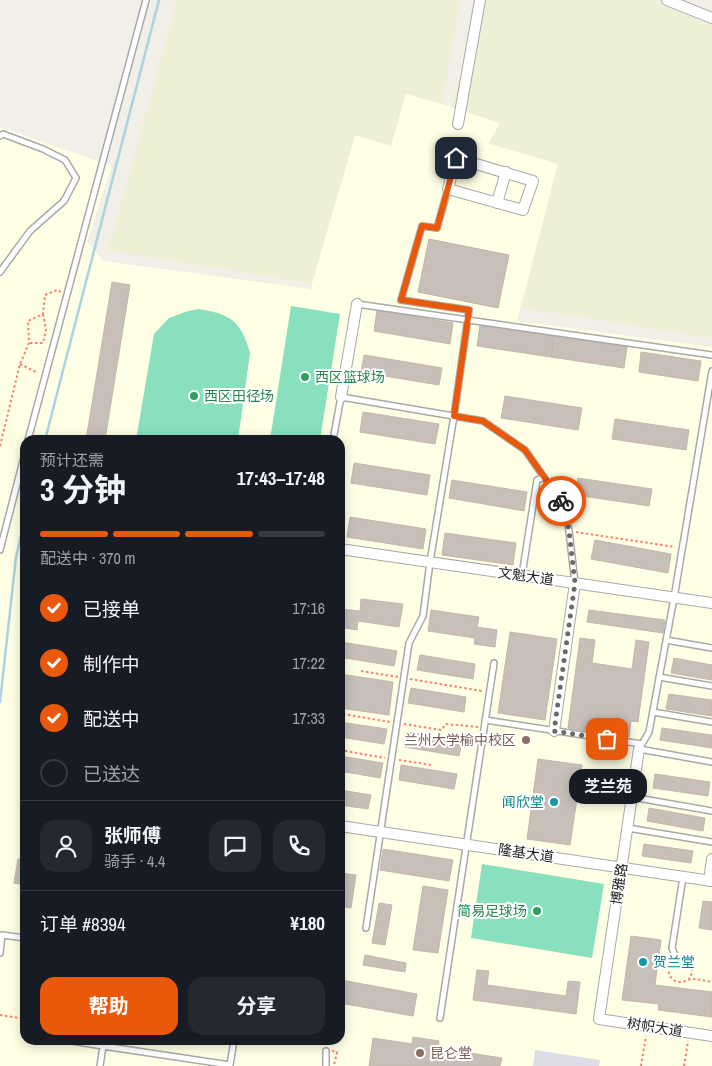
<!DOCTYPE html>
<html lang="zh">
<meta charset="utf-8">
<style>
:root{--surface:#171b24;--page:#242831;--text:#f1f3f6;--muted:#9ea1a6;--line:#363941;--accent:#ea580c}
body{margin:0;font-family:"Archivo Narrow","Noto Sans SC",sans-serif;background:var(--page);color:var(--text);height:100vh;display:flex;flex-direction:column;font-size:19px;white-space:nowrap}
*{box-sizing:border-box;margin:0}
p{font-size:16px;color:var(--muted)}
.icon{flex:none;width:28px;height:28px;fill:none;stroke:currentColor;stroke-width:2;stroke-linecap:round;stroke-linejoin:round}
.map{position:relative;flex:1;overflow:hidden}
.drawer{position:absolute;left:20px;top:435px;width:325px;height:610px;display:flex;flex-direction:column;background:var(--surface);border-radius:15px;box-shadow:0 2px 12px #0003}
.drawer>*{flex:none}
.pin{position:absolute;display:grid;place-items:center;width:42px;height:42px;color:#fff;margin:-21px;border-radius:10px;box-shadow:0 2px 8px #0006}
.courier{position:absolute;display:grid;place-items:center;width:50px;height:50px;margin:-25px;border:4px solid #ea580c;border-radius:50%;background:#fff;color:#222;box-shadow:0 1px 6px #0007}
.bubble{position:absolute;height:35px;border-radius:15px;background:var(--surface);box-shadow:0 2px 12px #0003;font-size:16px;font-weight:700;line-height:35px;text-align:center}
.summary em{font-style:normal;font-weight:700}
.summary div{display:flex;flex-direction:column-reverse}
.summary{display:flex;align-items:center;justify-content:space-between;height:85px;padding:0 20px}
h1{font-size:32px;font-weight:700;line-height:38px}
.bar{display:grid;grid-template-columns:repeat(4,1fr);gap:8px 5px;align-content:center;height:60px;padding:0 20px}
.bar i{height:6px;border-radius:4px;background:var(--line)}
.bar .on{background:var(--accent)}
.bar p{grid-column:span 4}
.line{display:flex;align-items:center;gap:12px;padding:0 20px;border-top:1px solid var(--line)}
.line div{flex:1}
.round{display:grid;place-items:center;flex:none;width:52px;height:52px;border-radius:15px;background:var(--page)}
ol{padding:0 20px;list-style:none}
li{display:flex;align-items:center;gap:15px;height:55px}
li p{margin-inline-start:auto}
li .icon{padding:5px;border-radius:50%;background:var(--accent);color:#fff;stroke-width:4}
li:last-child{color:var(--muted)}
li i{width:28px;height:28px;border:2px solid var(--line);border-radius:50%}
.action{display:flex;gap:10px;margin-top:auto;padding:10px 20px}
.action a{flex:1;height:58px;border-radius:15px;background:var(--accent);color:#fff;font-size:20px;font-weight:700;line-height:58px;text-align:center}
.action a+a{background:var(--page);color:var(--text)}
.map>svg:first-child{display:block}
</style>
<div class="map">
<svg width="712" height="1066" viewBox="0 0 712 1066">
<rect width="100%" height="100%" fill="#f2efe9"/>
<path fill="#ffffe5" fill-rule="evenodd" d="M406 94 442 104 499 123 491 144 558 163 517 321 712 347V1066H0V127L112 166 87 242 104 261 312 289V283L355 135ZM25 440H340V1040H25Z"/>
<path fill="#eef0d5" d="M177 0H460L442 104 406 94 391 146 355 135 312 283 108 251Z
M481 0H650L712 25V338L522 308 558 164 488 143 501 123 452 107Z"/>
<path fill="#88e0be" d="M291 306 340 314 320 440H270Z
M198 309C230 314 241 320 250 353L238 440H136L154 334 169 318 185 312Z
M482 864 604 884 592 958 471 938Z"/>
<path fill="#dddde8" d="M535 1050 600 1060 599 1066H533Z"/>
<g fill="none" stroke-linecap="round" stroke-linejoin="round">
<path stroke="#aad3df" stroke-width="2.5" d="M45 440 159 0
M0 702 16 557 25 519"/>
</g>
<path fill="#c7bfb8" stroke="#c4b6ab" d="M429 239 509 255 498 308 418 292Z
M112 282 130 285 105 440H86Z
M377 310 453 323 450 344 374 331Z
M480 325 554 336 551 357 477 346Z
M554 336 627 347 624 368 551 357Z
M641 352 701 361 698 381 639 372Z
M364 355 442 368 439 385 361 372Z
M505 396 582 408 578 430 501 418Z
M363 412 439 424 435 444 360 432Z
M615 419 689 430 686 450 612 439Z
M354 463 430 475 427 495 351 483Z
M578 478 652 489 649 506 576 495Z
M452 480 527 492 524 511 449 498Z
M350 517 426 529 423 549 347 537Z
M445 533 516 543 513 565 442 555Z
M595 540 671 554 668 573 591 559Z
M361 599 403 604 399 627 358 621 357 630 340 627V609L360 611Z
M431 610 479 617 477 627 497 630 495 647 474 644 475 638 428 631Z
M589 610 665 620 663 633 587 622Z
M510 632 557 639 545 720 498 713Z
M580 638 595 640 592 663 632 669 636 640 649 642 638 722 631 721 629 737 568 728Z
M341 642 397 651 394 666 340 657Z
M420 655 475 664 473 679 417 670Z
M674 658 712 665V680L671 673Z
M340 674 393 682 389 715 340 708Z
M411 688 466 697 464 712 408 703Z
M669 694 712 700V716L666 709Z
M340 722 387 729 384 744 340 737Z
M662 728 712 735V748L660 740Z
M406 732 462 741 459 756 404 747Z
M340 756 383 763 380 778 340 771Z
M538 759 582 765 570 845 527 839Z
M401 765 457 774 454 789 399 780Z
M599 773 620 777 617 801 596 797Z
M655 774 710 782 708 796 653 788Z
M340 790 371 795 368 809 340 805Z
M649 808 705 818 703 831 647 821Z
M644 844 693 851 691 863 642 856Z
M383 849 453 860 449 881 380 870Z
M18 859 25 860V885L14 883Z
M340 873 356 875 351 908 340 906Z
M423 886 448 890 438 953 413 950Z
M703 901 712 902V930L699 928Z
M379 903 392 905 385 945 372 943Z
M631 936 661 940 655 985 712 992V1017L658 1010 659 1004 622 1000Z
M365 955 406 963 405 972 363 965Z
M477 970 489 971 487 985 566 996 568 981 580 982 576 1014 473 1000Z
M341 980 417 994 413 1016 340 1003Z
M413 1037 439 1041 438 1048 502 1058 500 1066H369L373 1038 412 1044Z"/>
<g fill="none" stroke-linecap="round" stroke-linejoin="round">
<defs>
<path id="lane" d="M0 136 3 134 43 149 65 160 76 178 64 201 30 231 0 272
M357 304 712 355
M28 440 146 0
M333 440 341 397 483 421 525 450 564 506 569 531 575 583
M0 550 25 453
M522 575 537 480 544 477
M666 640 712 648
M659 677 712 686
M653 712 712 722
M485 720 642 744 639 749 712 762
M642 744 649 732 674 598 712 371
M632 797 712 811
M628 828 712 842
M366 928 409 643 423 616 430 562 454 416 469 310 401 300 422 226 437 228 448 189
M0 953 2 935 25 938
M676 958 672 948 683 877
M440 1018 494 663
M66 1040 103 1046 100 1066
M104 1040 103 1046 230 1065 234 1040
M326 1051V1066"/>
<path id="street" d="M667 0 712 18
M458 124 480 0
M456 158 533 181 523 210 448 189Z
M497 203 506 172
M341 397 357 304
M340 549 712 603
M554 731 575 583
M639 749 599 1019 712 1036
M340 826 712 881
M709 881 712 859"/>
</defs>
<use href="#lane" stroke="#a9a9a9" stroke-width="8"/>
<use href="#street" stroke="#a9a9a9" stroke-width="12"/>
<path stroke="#fa8072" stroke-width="2" stroke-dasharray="2.5 2.5" stroke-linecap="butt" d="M30 343H43L46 330 43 314
M20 364 38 373
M0 446 20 364 29 343 28 321 43 314 45 295 57 290 61 292
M576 532 675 547
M361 671 398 677
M410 679 482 691
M343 714 390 722
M404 724 441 730 446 724 479 727
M340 750 385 758
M399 760 432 765
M682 958C692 961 695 970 689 979
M671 962C666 970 669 982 681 982 685 982 688 979 692 979 699 979 705 981 712 982
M0 1015 25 1019
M332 1051 337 1052 334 1066
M641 1066 646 1036
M684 1066 688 1041"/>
<use href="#lane" stroke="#fff" stroke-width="5"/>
<use href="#street" stroke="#fff" stroke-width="10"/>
</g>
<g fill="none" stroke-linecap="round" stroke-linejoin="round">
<path stroke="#6b6a68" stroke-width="5" stroke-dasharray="0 9" d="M561 501 564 506 569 531 575 583 554 731 607 739"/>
<path stroke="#ea580c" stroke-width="6" d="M456 158 437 228 422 226 401 300 469 310 454 416 483 421 525 450 561 501"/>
</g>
<g fill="#2e9e5b" stroke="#fff" stroke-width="2">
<circle cx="305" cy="377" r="5"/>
<circle cx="194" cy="396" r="5"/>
<circle cx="537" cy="911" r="5"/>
</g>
<g fill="#8d6e63" stroke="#fff" stroke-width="2">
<circle cx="526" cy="740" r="5"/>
<circle cx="420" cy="1053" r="5"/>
</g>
<g fill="#0f9aa8" stroke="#fff" stroke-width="2">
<circle cx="554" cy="802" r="5"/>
<circle cx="643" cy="962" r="5"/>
</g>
<g text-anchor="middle" stroke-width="4" stroke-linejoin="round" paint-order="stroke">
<g font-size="14" fill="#27864d" stroke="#fff" text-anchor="start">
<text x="315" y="382">西区篮球场</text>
<text x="204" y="401">西区田径场</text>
<text x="527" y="916" text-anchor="end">简易足球场</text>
</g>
<g font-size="14" fill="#222" stroke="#fff">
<text transform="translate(526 576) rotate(8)" y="5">文魁大道</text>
<text transform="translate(526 853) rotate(8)" y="5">隆基大道</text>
<text transform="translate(619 884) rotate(-81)" y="5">博雅路</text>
<text transform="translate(655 1027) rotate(9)" y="5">树帜大道</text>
</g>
<g font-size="14" fill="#785e54" stroke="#fff" text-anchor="end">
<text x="516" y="745">兰州大学榆中校区</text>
<text x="430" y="1058" text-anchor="start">昆仑堂</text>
</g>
<g font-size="14" fill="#0d838f" stroke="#fff" text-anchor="end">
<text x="544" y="807">闻欣堂</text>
<text x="653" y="967" text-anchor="start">贺兰堂</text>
</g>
</g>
</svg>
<div class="pin" style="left:607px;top:739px;background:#ea580c"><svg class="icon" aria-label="bag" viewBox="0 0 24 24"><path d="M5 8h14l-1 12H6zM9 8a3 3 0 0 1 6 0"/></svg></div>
<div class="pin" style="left:456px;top:158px;background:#1f2937"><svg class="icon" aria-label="home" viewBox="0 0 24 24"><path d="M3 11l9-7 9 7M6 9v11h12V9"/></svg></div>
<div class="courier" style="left:561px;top:501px"><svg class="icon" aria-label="bike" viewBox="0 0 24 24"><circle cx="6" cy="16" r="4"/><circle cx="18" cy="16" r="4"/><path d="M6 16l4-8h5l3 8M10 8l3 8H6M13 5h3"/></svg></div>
<div class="bubble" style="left:569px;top:769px;width:78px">芝兰苑</div>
<section class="drawer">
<div class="summary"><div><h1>3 分钟</h1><p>预计还需</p></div><em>17:43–17:48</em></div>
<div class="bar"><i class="on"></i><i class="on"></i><i class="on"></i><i></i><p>配送中 · 370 m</p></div>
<ol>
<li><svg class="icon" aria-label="check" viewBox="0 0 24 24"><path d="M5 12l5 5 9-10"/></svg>已接单<p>17:16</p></li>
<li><svg class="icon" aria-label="check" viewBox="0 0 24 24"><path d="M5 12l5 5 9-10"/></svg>制作中<p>17:22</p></li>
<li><svg class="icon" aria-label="check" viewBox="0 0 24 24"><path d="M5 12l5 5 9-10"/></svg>配送中<p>17:33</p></li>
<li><i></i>已送达</li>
</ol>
<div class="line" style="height:90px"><a class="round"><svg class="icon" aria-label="person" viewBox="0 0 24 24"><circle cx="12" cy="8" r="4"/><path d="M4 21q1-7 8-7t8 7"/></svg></a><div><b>张师傅</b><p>骑手 · 4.4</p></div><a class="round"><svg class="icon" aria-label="chat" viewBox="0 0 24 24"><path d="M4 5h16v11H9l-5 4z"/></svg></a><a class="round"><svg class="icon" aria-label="phone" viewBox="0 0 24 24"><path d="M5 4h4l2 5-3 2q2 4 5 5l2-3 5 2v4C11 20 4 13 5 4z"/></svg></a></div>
<div class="line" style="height:65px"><div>订单 #8394</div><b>¥180</b></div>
<div class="action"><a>帮助</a><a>分享</a></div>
</section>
</div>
